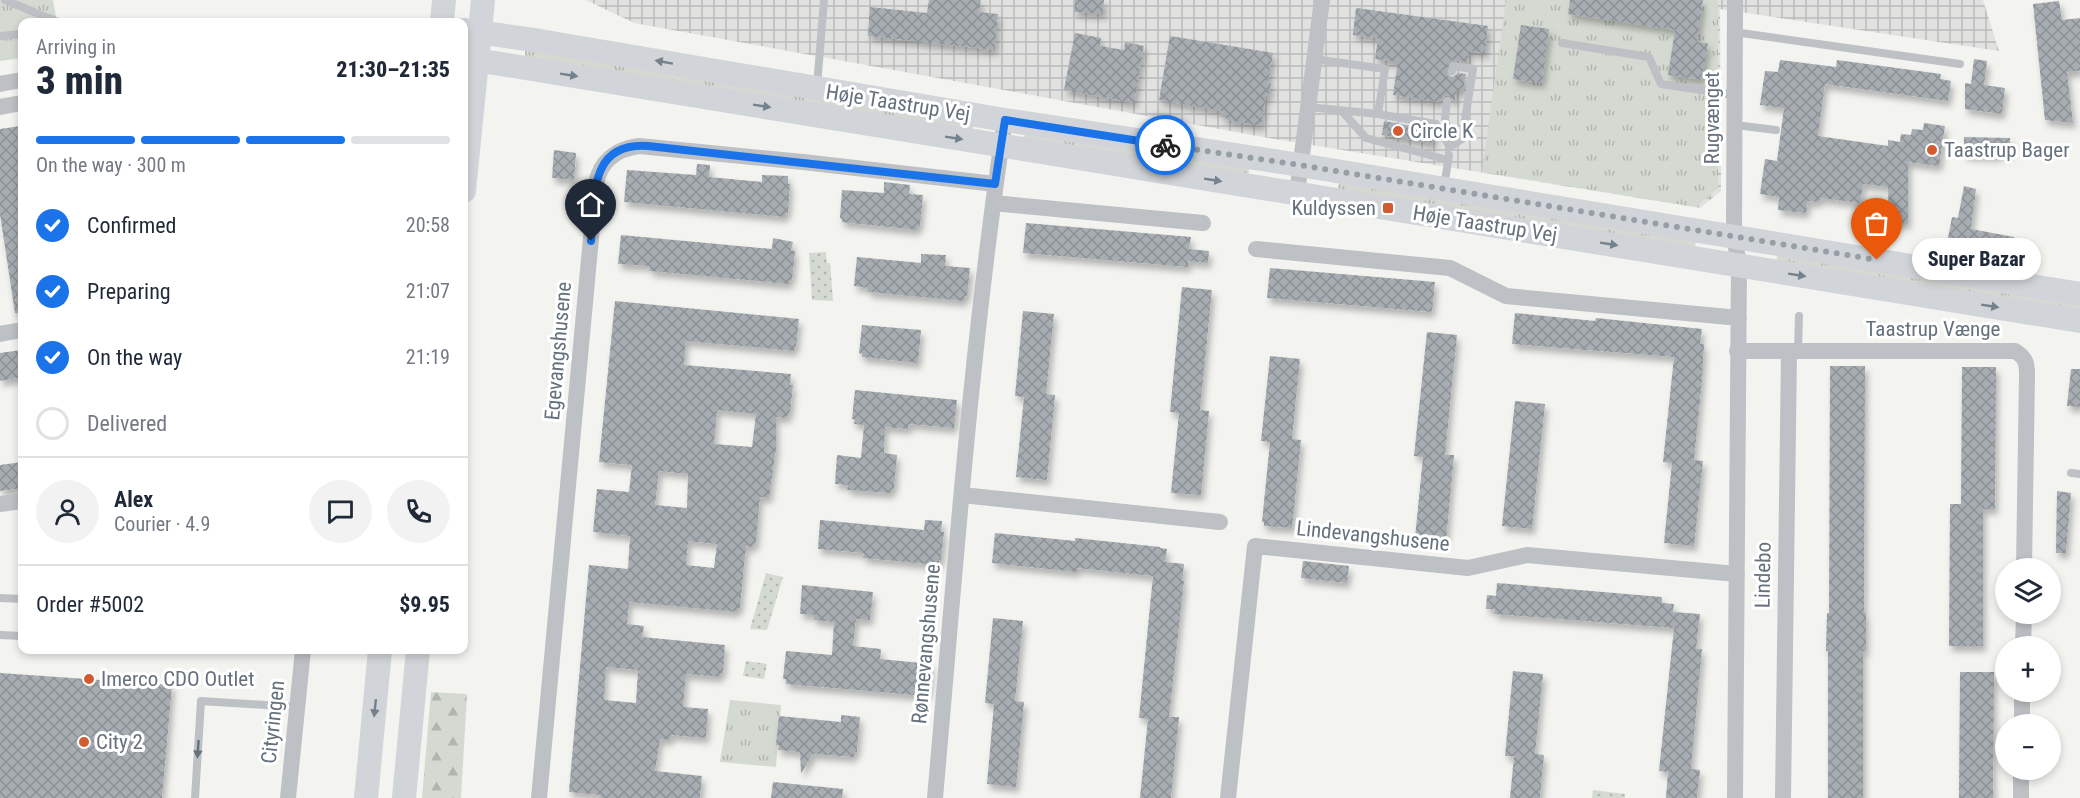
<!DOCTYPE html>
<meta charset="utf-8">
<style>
:root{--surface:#fff;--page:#f2f2f3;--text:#1f2937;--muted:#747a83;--line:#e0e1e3;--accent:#1a73e8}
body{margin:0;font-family:"Roboto Condensed",sans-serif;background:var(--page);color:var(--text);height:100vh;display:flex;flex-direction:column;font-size:22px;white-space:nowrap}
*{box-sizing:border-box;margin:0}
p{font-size:20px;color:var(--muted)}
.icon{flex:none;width:33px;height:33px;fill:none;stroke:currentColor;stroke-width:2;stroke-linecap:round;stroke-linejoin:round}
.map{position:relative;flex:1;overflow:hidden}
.sheet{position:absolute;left:18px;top:18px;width:450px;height:636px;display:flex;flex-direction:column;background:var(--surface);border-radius:12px;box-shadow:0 3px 9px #0003}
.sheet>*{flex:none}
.buttons{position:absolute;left:1995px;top:558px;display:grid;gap:12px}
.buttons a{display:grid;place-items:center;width:66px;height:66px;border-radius:50%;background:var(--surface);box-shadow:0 3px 9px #0003;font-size:30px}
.pin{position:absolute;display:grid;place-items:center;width:51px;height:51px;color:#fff;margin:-62px -26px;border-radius:50% 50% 50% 0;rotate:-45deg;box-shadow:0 0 6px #0007}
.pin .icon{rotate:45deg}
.courier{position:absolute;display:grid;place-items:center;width:60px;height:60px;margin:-30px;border:4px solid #1a73e8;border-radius:50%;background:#fff;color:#222;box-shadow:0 2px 8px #0007}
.bubble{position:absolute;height:42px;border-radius:21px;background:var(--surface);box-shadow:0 3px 9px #0003;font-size:20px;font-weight:800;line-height:42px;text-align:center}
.headline em{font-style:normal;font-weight:800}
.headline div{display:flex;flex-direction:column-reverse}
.headline{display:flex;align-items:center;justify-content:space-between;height:102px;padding:0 18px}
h1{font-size:39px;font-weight:800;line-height:45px}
.bar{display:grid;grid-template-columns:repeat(4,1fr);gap:9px 6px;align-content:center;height:72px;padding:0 18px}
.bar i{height:8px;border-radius:4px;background:var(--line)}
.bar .current{background:var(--accent)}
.bar p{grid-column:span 4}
.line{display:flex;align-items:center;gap:15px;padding:0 18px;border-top:2px solid var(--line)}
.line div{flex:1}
.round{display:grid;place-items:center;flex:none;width:63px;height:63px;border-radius:32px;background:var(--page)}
ol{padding:0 18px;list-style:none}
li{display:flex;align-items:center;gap:18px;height:66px}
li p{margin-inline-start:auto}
li .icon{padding:6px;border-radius:50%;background:var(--accent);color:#fff;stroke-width:4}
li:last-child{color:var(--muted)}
li i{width:33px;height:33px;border:3px solid var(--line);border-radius:50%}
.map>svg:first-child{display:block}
</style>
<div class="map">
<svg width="2080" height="798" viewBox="0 0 2080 798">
<defs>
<pattern id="industrial-grid" width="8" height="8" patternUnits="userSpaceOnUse" patternTransform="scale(1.5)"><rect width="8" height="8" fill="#e1e2e0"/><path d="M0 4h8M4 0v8" fill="none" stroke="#babcbb"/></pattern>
<pattern id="grass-tufts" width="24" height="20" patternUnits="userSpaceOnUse" patternTransform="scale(1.5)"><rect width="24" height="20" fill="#d4dad1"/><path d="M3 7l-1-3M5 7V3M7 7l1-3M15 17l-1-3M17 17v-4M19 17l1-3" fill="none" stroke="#b0b5af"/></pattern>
<pattern id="forest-firs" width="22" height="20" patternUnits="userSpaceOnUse" patternTransform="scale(1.5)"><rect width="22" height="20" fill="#d4dad1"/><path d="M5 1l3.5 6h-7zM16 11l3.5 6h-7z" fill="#b0b5af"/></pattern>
<pattern id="park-dots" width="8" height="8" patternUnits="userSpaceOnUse" patternTransform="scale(1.5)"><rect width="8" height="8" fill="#d4dad1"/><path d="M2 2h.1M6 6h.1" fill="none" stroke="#b0b5af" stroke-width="1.8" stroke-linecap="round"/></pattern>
<pattern id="building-cross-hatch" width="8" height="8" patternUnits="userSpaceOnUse" patternTransform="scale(1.5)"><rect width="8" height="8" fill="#a7adb2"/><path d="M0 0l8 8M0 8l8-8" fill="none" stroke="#8c9196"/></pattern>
<filter id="shadow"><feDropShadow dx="3" dy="5.5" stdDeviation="3" flood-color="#0004"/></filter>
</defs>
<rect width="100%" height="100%" fill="#f3f3f0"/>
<path fill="url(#industrial-grid)" d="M586 0H1983L1999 51 1720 9 1721 191 1700 208 1263 137 634 23Z"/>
<path fill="url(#grass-tufts)" d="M0 0H53L57 22H22V58L0 61Z
M1506 0H1718V188L1696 207 1482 172Z
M525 49 974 123 972 132 525 59Z
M1025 131 1249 168 1248 177 1023 140Z
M1339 183 1696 242 1694 250 1338 189Z
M1777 255 2080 304V314L1776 265Z
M730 700 781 705 776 767 720 762Z"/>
<path fill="url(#forest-firs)" d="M431 692 467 694 461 798H422Z"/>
<path fill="url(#park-dots)" d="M826 252 827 263H830L833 301 812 300 809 253Z
M766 573 783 577 767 630 750 629Z
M746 661 767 664 764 679 743 676Z
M1593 790 1625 794V798H1592Z"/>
<path fill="url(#building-cross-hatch)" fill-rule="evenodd" filter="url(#shadow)" d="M929 0H981L979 12 998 14 995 50 868 36 870 7 927 13Z
M1075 0H1104L1103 14 1074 12Z
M1570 0H1703L1697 42 1708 43 1702 80 1668 75 1675 30 1568 14Z
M2059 1 2062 20 2080 18V71L2067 72 2073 123 2045 120 2033 4Z
M1356 8 1488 26 1485 53 1469 51 1467 62 1451 60 1447 64 1446 72 1448 76 1453 77 1458 73 1466 74 1463 91 1456 90 1455 103 1448 95 1442 97 1440 102 1393 95 1398 62 1375 59 1378 38 1353 35Z
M1521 25 1549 29 1542 83 1513 79Z
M1075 33 1101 38 1100 46 1124 50 1125 42 1144 46 1134 103 1064 90Z
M1170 36 1273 53 1268 83H1271L1269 96H1266L1261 126 1226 120 1227 118 1221 117 1222 111 1159 100Z
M1974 59 1987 61 1984 85 2005 88 2002 114 1965 109V83L1971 84Z
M1780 60 1836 67 1837 60 1941 74 1940 79 1951 81 1948 101 1825 84 1818 136 1888 146V140L1900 142 1901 134 1911 135 1912 129 1923 130 1924 123 1945 126 1939 166 1908 162V224L1889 222 1888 187 1863 184 1860 203 1820 198 1819 202 1808 201 1806 213 1778 210 1779 197 1760 194 1765 159 1777 161 1784 108 1760 105 1765 71 1778 72Z
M1384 121 1432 130 1435 134 1433 143 1382 135Z
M20 126 22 144V313H15L0 214V129Z
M1964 137 2010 138V154L1998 153V156L1964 155Z
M554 150 576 153 574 180 552 178Z
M697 164 710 165 709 177 762 182V175L788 176V184H790L788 213H785V217L624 202 627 170 696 175Z
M884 182 910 185 909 194 923 195 920 226H917V230L842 222V219L840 218 842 190 884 193Z
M1964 186 1976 189 1971 229 2014 237 2011 256 1987 252 1988 245 1948 238 1952 217 1958 218Z
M1026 223 1191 237 1189 249 1209 251 1208 263 1188 261V267L1023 253Z
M621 235 772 249 773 238 793 242 791 251H795L792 280H789V284L650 271V266L618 264Z
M921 254 946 255 945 266 970 268 967 297 964 296V301L868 292V288L854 286 857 257 921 263Z
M1270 268 1435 282 1432 312 1267 298Z
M1182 287 1212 290 1200 410 1209 411 1201 495 1171 493 1179 413 1170 412Z
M615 301 799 319 796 347H794V351L686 341 684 365 791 374 790 385H793L790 413H788L787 418 776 417V449L769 498 760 497 756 543H754L753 547 746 546 740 608H737V612L629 602 627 624 644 626 642 637 725 645 723 673H720V677L686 674 683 707 708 709 706 738 671 735 670 740 660 739 655 771 702 776 700 798H601V795L569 792 589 565 628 569 630 536 593 532 597 489 629 492 632 465 599 462ZM717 410 756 414 752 447 714 444ZM659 471 688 474 687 508 655 505ZM688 541 717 544 714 568 686 565ZM606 667 638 670 636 703 604 700Z
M1023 311 1054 314 1046 394 1055 395 1047 480 1016 477 1024 397 1015 396Z
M1515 313 1595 321 1596 318 1702 329 1700 344H1704L1702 380 1694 460 1703 461 1694 546 1664 543 1672 463 1663 462 1674 357 1512 344Z
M862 325 921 330 918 363 862 357V354L859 353Z
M1427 332 1457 335 1445 455H1454L1446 540 1415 538 1423 457 1414 456Z
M22 350V377L0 381V353Z
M1270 356 1300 359 1292 439 1301 440 1292 528 1264 526V522H1262L1270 442 1261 441Z
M1830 366H1865L1864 613H1866V651H1863V798H1828V651H1826L1827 613H1829Z
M1962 367H1996L1995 509H1983V646H1949L1950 504H1961Z
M2071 369H2080V407L2067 406Z
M855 390 957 400 954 428 909 424 908 429 885 427 884 453 897 455 894 489H891V493L847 490 848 485 835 484 837 455 861 458 864 425 854 424 855 420 852 419Z
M1515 401 1545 404 1532 529 1502 526Z
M22 462V488L0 491V465Z
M2057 491 2071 493 2066 553H2056Z
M820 520 924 530 925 520 942 521 941 532H944L941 560H939V565L863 558 864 553 818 549Z
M995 533 1075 541V538L1160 547V548L1167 549 1165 562 1184 564 1182 581H1184L1169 717H1179L1171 798H1140L1148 719 1139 718 1153 576 1077 568V572L992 563Z
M1303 561 1349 566 1347 583 1301 578Z
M1497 583 1662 597V603L1674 604 1673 612 1700 614 1696 649H1702L1691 769 1700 770 1697 798H1666L1668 772 1659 771 1674 628 1494 614 1495 609H1486L1487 595 1496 596Z
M802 585 873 592 870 620 856 619 853 646 881 649 880 659 931 664 929 693 915 692 914 695 786 684V679H783L786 651 832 655 834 622 814 620V615L800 614Z
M993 618 1023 621 1015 701 1024 702 1016 787 987 784 994 704 985 703Z
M1513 671 1543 674 1535 754 1544 755 1540 798H1510L1514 756H1505Z
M1960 672H1994L1993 798H1959Z
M0 673 172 685 162 798H0Z
M841 715 860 717 857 752H854V757L813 754 801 773 800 752 778 750 779 745H776L779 716 841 722Z
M773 782 843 789 842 798H771Z"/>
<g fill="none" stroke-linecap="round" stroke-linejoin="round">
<path stroke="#bdc0c4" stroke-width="8" d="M5 0 58 22
M1734 32 1960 64
M0 36 22 34
M1562 43 1649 57 1661 84 1734 95
M1314 59 1385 69 1378 114
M817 86 824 0
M1447 101 1445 119 1450 142
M1308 107 1378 114 1436 124 1450 147
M1342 111 1366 138 1448 160
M1735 125 1776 130
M1450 147 1462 139 1473 69 1453 66 1452 71
M1444 187 1449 155
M1798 352 1799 316
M2071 473 2080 474
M0 598 22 599
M0 635 22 636
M195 798 201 701 297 707"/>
<path stroke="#bdc0c4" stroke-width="16" d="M1735 0 1734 236 1739 265 1735 798
M0 84 22 80
M0 107 22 103
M1297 193 1322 0
M993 203 1203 223
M1256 249 1450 268 1506 296 1739 318
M0 334 22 330
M1737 351H2015C2026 358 2027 363 2027 375L2024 568
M962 495 1220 522
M0 504 22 501
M2023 646 2024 614
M2022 724V692
M288 798 303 650
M539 798 596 184C600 161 616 149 639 146L803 162 995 184
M935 798C955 572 971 345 1005 120
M1228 798 1255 546 1468 568 1527 555 1737 574
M1783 798 1789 352
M2021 798V770"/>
<path stroke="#d1d5d9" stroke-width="24" d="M442 22 444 0
M464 30 540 41 1005 120 1300 165 2080 294
M464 58 2080 321
M464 191 483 0
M366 798 380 650
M404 798 418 650"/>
</g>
<defs><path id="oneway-solid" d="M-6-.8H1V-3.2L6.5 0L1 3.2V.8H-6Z" transform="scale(1.5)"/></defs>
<g fill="#75818c">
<use href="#oneway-solid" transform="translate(664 62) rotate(-170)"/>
<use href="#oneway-solid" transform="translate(569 75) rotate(9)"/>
<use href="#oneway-solid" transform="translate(762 106) rotate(9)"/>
<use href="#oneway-solid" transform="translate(954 138) rotate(9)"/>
<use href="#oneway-solid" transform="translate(1213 180) rotate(9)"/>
<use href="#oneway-solid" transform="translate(1609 244) rotate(9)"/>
<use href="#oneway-solid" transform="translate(1797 275) rotate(9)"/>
<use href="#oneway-solid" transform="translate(1990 306) rotate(9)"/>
<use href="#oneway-solid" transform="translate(375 708) rotate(96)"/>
</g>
<use fill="#65727e" href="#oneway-solid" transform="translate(198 749) rotate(94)"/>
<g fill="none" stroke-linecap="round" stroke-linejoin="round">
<path stroke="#979fa6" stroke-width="6" stroke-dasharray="0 10.8" d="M1165 145 1300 165 1877 260"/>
<path stroke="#1a73e8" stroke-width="8" d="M591 241C595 198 588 142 648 146L995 184 1005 120 1165 145"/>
</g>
<g fill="#d25b32" stroke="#fff" stroke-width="2">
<circle cx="1398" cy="131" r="6"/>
<circle cx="1932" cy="150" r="6"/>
<rect x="1382" y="202" width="12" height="12" rx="3"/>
<circle cx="89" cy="679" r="6"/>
<circle cx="84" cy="742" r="6"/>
</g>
<g text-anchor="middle" stroke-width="6" stroke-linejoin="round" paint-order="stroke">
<g font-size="21" fill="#65727e" stroke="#fff">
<text transform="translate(898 103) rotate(9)" y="7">Høje Taastrup Vej</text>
<text transform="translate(1712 118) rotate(-90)" y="7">Rugvænget</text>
<text transform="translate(1485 224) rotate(9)" y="7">Høje Taastrup Vej</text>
<text x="1933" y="336">Taastrup Vænge</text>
<text transform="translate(558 351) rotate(-85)" y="7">Egevangshusene</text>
<text transform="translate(1373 536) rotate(6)" y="7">Lindevangshusene</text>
<text transform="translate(1763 575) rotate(-89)" y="7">Lindebo</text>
<text transform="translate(926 644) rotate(-85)" y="7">Rønnevangshusene</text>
<text transform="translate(273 722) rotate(-84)" y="7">Cityringen</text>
</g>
<g font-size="21" fill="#65727e" stroke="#fff" text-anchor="start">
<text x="1410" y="138">Circle K</text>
<text x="1944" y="157">Taastrup Bager</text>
<text x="1376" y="215" text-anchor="end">Kuldyssen</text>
<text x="101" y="686">Imerco CDO Outlet</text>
<text x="96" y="749">City 2</text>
</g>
</g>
</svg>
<div class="buttons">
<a><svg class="icon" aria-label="layers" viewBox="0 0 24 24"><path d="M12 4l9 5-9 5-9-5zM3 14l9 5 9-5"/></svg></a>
<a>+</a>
<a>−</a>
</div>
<div class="pin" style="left:1877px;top:260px;background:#ea580c"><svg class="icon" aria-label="bag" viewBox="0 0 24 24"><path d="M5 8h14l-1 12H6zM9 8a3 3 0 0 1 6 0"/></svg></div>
<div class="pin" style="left:591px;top:241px;background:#1f2937"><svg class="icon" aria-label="home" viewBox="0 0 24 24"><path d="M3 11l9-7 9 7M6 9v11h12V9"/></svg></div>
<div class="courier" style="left:1165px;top:145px"><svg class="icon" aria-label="bike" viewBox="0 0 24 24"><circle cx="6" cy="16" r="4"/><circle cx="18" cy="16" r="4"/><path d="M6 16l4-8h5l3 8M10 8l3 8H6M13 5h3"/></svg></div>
<div class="bubble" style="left:1912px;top:238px;width:129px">Super Bazar</div>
<section class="sheet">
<div class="headline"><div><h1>3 min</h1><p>Arriving in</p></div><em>21:30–21:35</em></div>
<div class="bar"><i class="current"></i><i class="current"></i><i class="current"></i><i></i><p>On the way · 300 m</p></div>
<ol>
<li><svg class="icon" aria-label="check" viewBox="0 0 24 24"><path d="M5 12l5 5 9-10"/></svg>Confirmed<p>20:58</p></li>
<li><svg class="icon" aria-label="check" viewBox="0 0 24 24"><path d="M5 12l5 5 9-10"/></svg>Preparing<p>21:07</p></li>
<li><svg class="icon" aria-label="check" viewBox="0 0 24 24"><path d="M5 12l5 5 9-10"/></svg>On the way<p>21:19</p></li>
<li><i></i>Delivered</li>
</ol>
<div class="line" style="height:108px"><a class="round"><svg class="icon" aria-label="person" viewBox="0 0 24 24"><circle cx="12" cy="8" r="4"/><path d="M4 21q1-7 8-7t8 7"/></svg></a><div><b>Alex</b><p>Courier · 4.9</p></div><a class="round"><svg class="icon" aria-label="chat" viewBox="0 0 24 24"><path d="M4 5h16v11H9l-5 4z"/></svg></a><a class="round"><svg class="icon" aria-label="phone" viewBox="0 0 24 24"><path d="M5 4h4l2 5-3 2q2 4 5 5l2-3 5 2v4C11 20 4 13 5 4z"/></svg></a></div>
<div class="line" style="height:78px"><div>Order #5002</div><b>$9.95</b></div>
</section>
</div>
